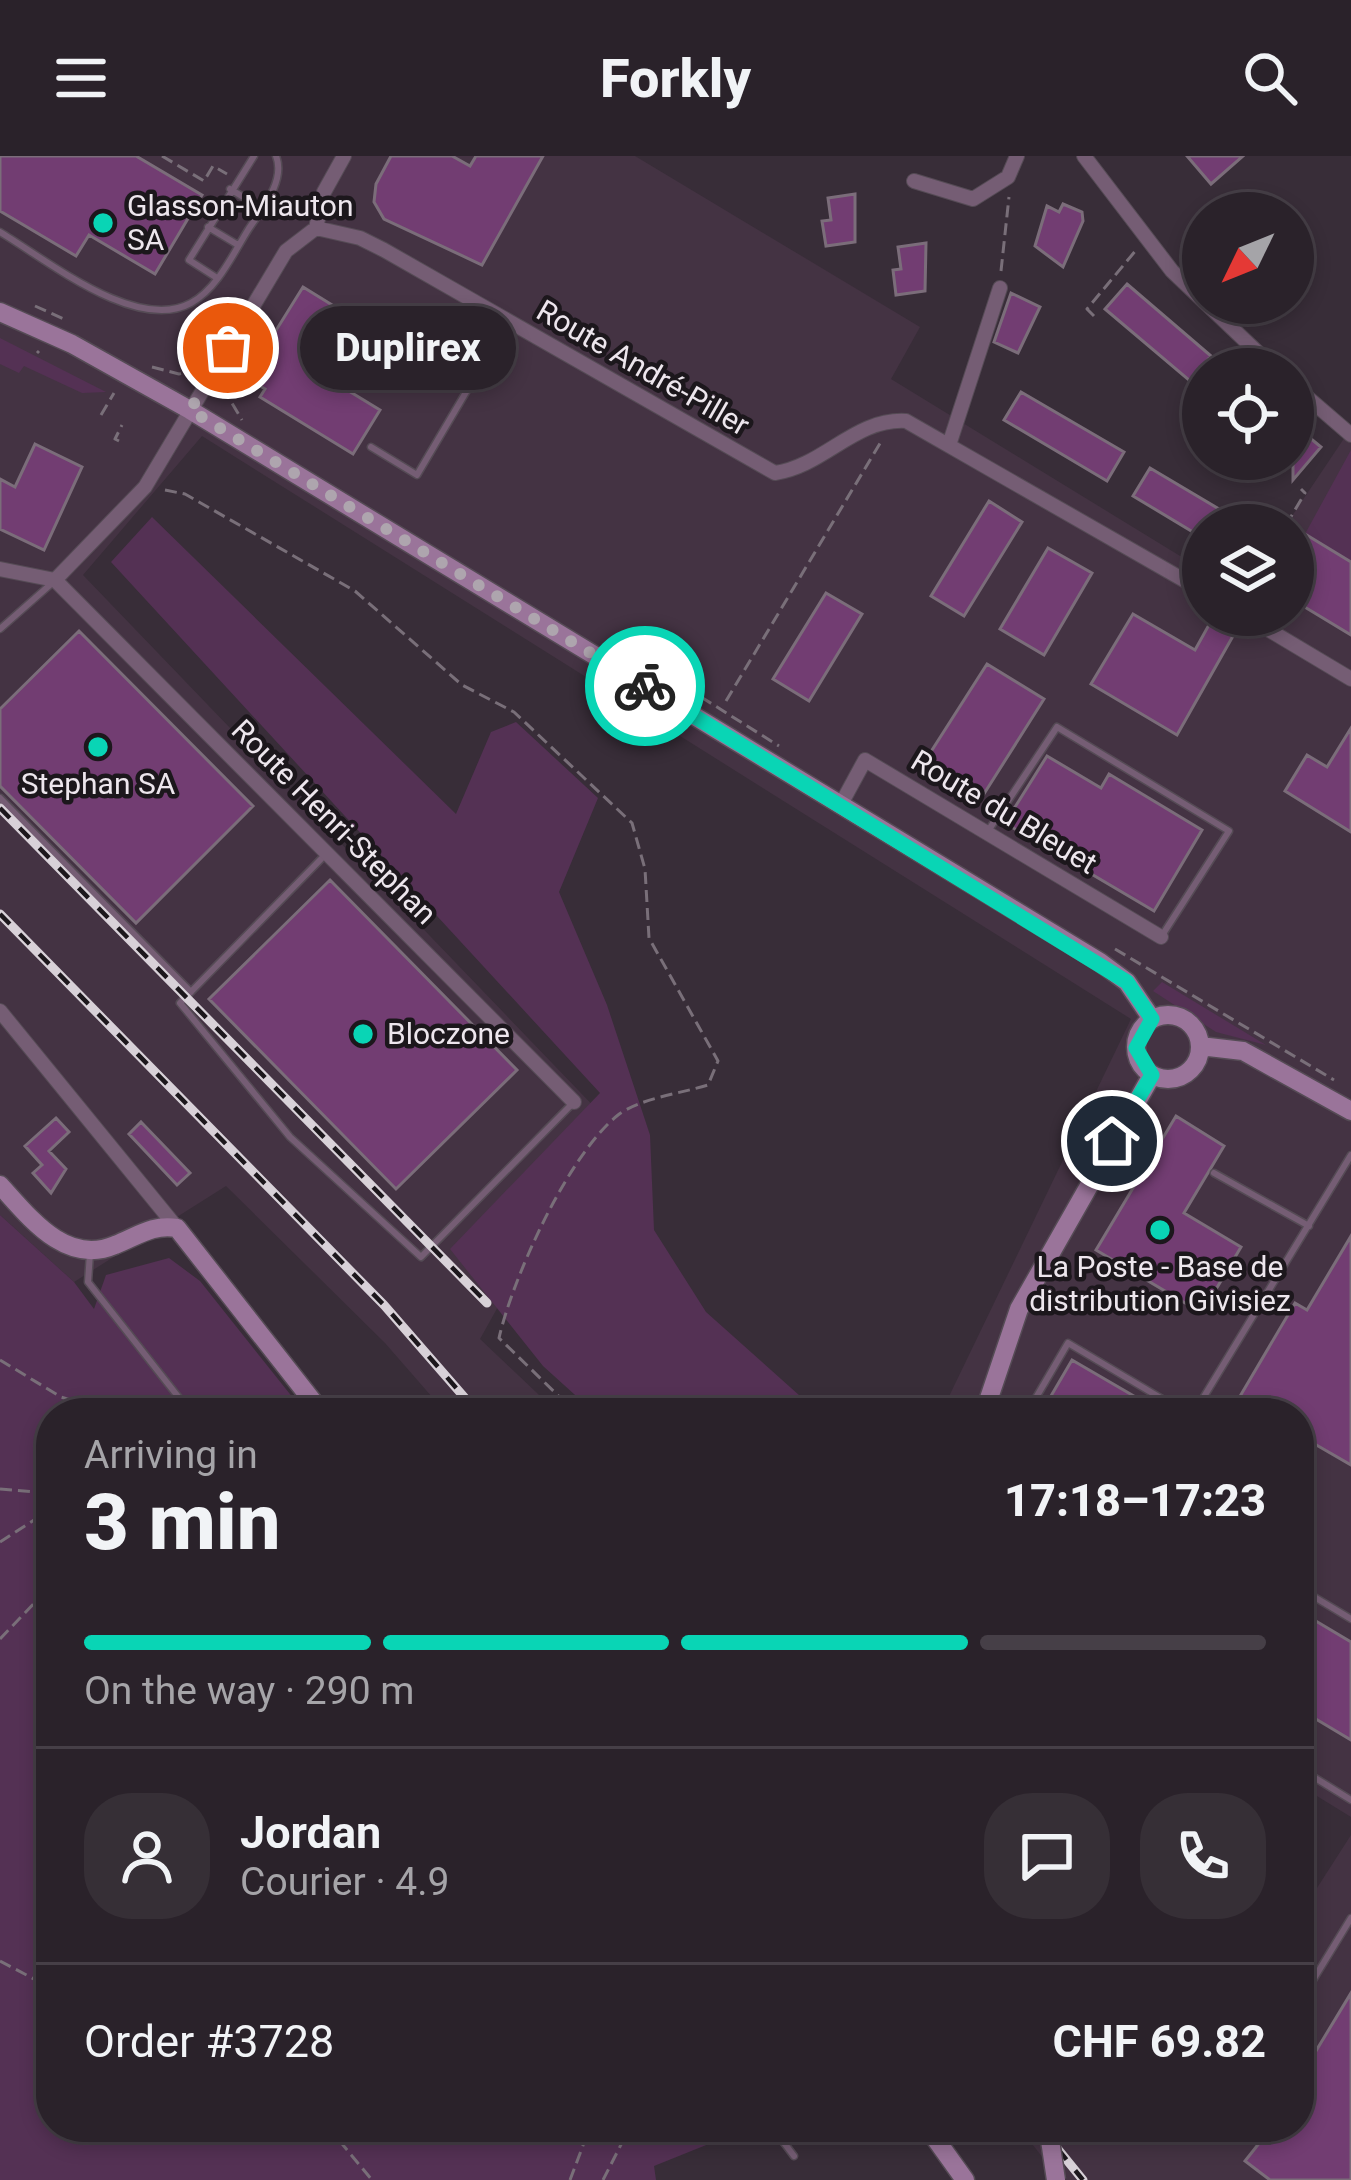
<!DOCTYPE html>
<meta charset="utf-8">
<style>
:root{--surface:#2a222a;--page:#362f36;--text:#f1f3f6;--muted:#a5a4a8;--line:#463f47;--accent:#09d5b5}
body{margin:0;font-family:Roboto,sans-serif;background:var(--page);color:var(--text);height:100vh;display:flex;flex-direction:column;font-size:45px;white-space:nowrap}
*{box-sizing:border-box;margin:0}
p{font-size:39px;color:var(--muted)}
.icon{flex:none;width:66px;height:66px;fill:none;stroke:currentColor;stroke-width:2;stroke-linecap:round;stroke-linejoin:round}
.map{position:relative;flex:1;overflow:hidden}
.sheet{position:absolute;left:36px;top:1242px;width:1278px;height:744px;display:flex;flex-direction:column;background:var(--surface);border-radius:48px;box-shadow:0 6px 18px #0003,0 0 0 3px var(--line)}
.sheet>*{flex:none}
.needle{width:78px;rotate:227deg}
.fabs{position:absolute;left:1182px;top:36px;display:grid;gap:24px}
.fabs a{display:grid;place-items:center;width:132px;height:132px;border-radius:50%;background:var(--surface);box-shadow:0 6px 18px #0003,0 0 0 3px var(--line);font-size:60px}
.pin{position:absolute;display:grid;place-items:center;width:102px;height:102px;color:#fff;margin:-51px;border:6px solid #fff;border-radius:50%;box-shadow:0 3px 12px #0007}
.courier{position:absolute;display:grid;place-items:center;width:120px;height:120px;margin:-60px;border:9px solid #09d5b5;border-radius:50%;background:#fff;color:#222;box-shadow:0 3px 15px #0007}
.bubble{position:absolute;height:84px;border-radius:42px;background:var(--surface);box-shadow:0 6px 18px #0003,0 0 0 3px var(--line);font-size:39px;font-weight:800;line-height:84px;text-align:center}
.headline em{font-style:normal;font-weight:800}
.headline div{display:flex;flex-direction:column-reverse}
.headline{display:flex;align-items:center;justify-content:space-between;height:204px;padding:0 48px}
h1{font-size:78px;font-weight:800;line-height:90px}
.bar{display:grid;grid-template-columns:repeat(4,1fr);gap:18px 12px;align-content:center;height:144px;padding:0 48px}
.bar i{height:15px;border-radius:9px;background:var(--line)}
.bar .on{background:var(--accent)}
.bar p{grid-column:span 4}
.line{display:flex;align-items:center;gap:30px;padding:0 48px;border-top:3px solid var(--line)}
.line div{flex:1}
.round{display:grid;place-items:center;flex:none;width:126px;height:126px;border-radius:48px;background:var(--page)}
header{display:flex;justify-content:space-between;align-items:center;height:156px;padding:0 48px;background:var(--surface);font-size:54px;font-weight:800}
.map>svg:first-child{display:block}
</style>
<header><svg class="icon" aria-label="menu" viewBox="0 0 24 24"><path d="M4 6h16M4 12h16M4 18h16"/></svg>Forkly<svg class="icon" aria-label="search" viewBox="0 0 24 24"><circle cx="10" cy="10" r="6"/><path d="M15 15l6 6"/></svg></header>
<div class="map">
<svg width="1351" height="2024" viewBox="0 0 1351 2024">
<rect width="100%" height="100%" fill="#382d38"/>
<path fill="#443343" d="M0 0H635L920 171 891 223 1203 414V459H1293V369H1286L1351 272V1661L1299 1629V1257H941L1131 863 202 280 83 419 604 961 480 1183 558 1257H446L385 1187 226 1030 74 1126 0 1059Z
M1351 1679V2024H1060L1019 1971H1299V1760Z"/>
<path fill="#543154" d="M0 182 106 236 82 237 24 210 19 217 0 208Z
M1351 294V406L1305 378Z
M152 361 456 658 491 576 516 566 598 642 559 736 607 849 650 979 654 1074 706 1156 819 1257H595L543 1210 450 1093 600 937 111 406Z
M1162 826 1266 889 1216 876 1153 835Z
M0 1059 74 1126 94 1153 106 1119 169 1102 200 1125 305 1257H51V1971H751L654 2010 656 2024H0Z"/>
<path fill="#723d72" stroke="#7b6d7a" stroke-width="3" d="M0 0H136L202 39 155 118 89 79 76 100 0 55Z
M391 0H452L470 10 476 0H543L482 109 384 63 374 46 376 28Z
M1187 0H1243L1211 28Z
M855 38V86L826 90 822 65 831 64 828 42Z
M1063 48 1082 56 1083 65 1063 111 1035 90 1047 50 1059 56Z
M926 87 925 135 896 139 893 114 901 113 898 91Z
M1127 128 1211 200 1190 225 1105 153Z
M303 131 350 160 316 215 380 254 353 298 260 241 265 233 257 228 262 219 252 213Z
M1011 137 1040 151 1018 197 994 186Z
M1021 236 1124 296 1107 325 1004 264Z
M1293 268 1321 291 1293 324Z
M35 288 82 311 44 394 0 373V323L15 331Z
M1150 312 1246 369H1203V382L1133 340Z
M989 345 1022 366 964 460 931 440Z
M1305 378 1351 406V479L1293 444V398Z
M1048 392 1092 417 1044 499 1000 473Z
M826 437 862 458 809 545 773 523Z
M1133 458 1195 494 1210 467 1233 480 1177 579 1091 528Z
M79 475 253 650 136 767 0 630V553Z
M987 508 1044 543 982 641 925 605Z
M1351 572V676L1285 635 1307 599 1327 611Z
M1047 600 1101 632 1109 618 1202 674 1154 755 1005 667Z
M330 724 517 914 396 1033 209 843Z
M1176 960 1224 990 1184 1057 1241 1091 1202 1157 1096 1094Z
M56 962 69 976 49 995 66 1013 51 1037 33 1017 42 1009 25 990Z
M141 966 190 1017 177 1029 129 978Z
M1351 1080V1309L1299 1279V1257H1263L1239 1242 1295 1147 1307 1154Z
M1072 1204 1163 1257H1041Z
M1299 1455 1351 1486V1584L1299 1553Z
M1351 1837V2024H1270L1245 2005 1272 1971H1299V1923Z"/>
<g fill="none" stroke-linecap="round" stroke-linejoin="round">
<defs>
<path id="lane" d="M230 33 262 52
M208 71 238 89
M0 76C47 104 136 177 191 147 217 133 233 98 248 74 261 54 286 25 276 0
M217 122 189 104 254 0
M460 203 477 205 501 164
M371 291 417 319 475 221 477 205
M0 473 51 428
M0 642 191 836
M988 675 1057 571 1229 675 1163 778
M324 700 180 847 290 981 421 1101 573 947
M1214 1017 1309 1070
M90 1097 88 1126 191 1257
M1027 1257 1068 1187 1186 1257
M1194 1257 1351 999
M1311 1439 1351 1463
M1299 1612 1351 1644
M1299 1847 1351 1762
M772 1971 794 2000
M1217 1981 1223 1971"/>
<path id="street" d="M1084 0 1172 115 1275 213
M914 25 973 43 1008 21 1017 0
M316 72 324 36 344 0
M1293 229 1351 279
M949 289 1000 132
M0 413 55 424 145 331 286 95 316 72 360 82 384 94 775 317C824 310 855 262 906 265L1203 435
M55 424 574 946
M1244 459 1351 523
M840 650 865 604 1161 781
M0 855 177 1072"/>
<path id="secondary" d="M0 156 72 188 190 254 1100 806 1127 826 1152 863
M1136 891a32 32 0 1 1 64 0a32 32 0 1 1-64 0Z
M1200 890 1243 895 1351 955
M0 1029C30 1062 66 1110 115 1089 138 1080 152 1068 177 1072L322 1257
M984 1257 1019 1153 1152 919
M927 1971 965 2024"/>
</defs>
<use href="#lane" stroke="#554b55" stroke-width="9"/>
<use href="#street" stroke="#554b55" stroke-width="16"/>
<use href="#secondary" stroke="#554b55" stroke-width="21"/>
<path stroke="#796f79" stroke-width="3" stroke-dasharray="12 6" stroke-linecap="butt" d="M162 0 204 25 213 10 227 18
M1001 115 1009 41
M35 150 64 163
M1094 160 1087 153 1137 93
M37 197 39 195
M152 211 179 218 195 215
M223 232 242 264
M101 259 114 237
M119 285 115 283 122 269
M165 334 185 338 355 435 462 529 514 556 632 667 645 713 649 782 718 905 708 929C682 937 638 943 618 959 568 999 513 1121 499 1182L576 1257
M1286 369 1305 337 1301 333
M701 541 779 590
M726 545 882 284
M1115 793 1334 924
M0 1204 61 1241 113 1257
M0 1333 37 1336 51 1331
M0 1386 51 1353
M0 1483 42 1439 51 1408
M0 1805 51 1832
M328 1971 372 2024
M570 2024 590 1971
M603 2024 630 1971"/>
<use href="#lane" stroke="#755d74" stroke-width="6"/>
<use href="#street" stroke="#755d74" stroke-width="14"/>
<use href="#secondary" stroke="#9a749a" stroke-width="18"/>
<defs>
<path id="rail" d="M0 652 487 1147
M0 758 384 1149 478 1257
M1040 1971 1083 2024"/>
</defs>
<use href="#rail" stroke="#d8d1d8" stroke-width="9"/>
<use href="#rail" stroke="#1c171c" stroke-width="4.5" stroke-dasharray="14" stroke-linecap="butt"/>
<defs>
<path id="secondary-bridge" d="M1048 1971 1056 2024"/>
</defs>
<use href="#secondary-bridge" stroke="#554b55" stroke-width="21" stroke-linecap="butt"/>
<use href="#secondary-bridge" stroke="#9a749a" stroke-width="18"/>
</g>
<g fill="none" stroke-linecap="round" stroke-linejoin="round">
<path stroke="#aea5ae" stroke-width="12" stroke-dasharray="0 21.6" d="M228 192 190 254 645 530"/>
<path stroke="#09d5b5" stroke-width="15" d="M645 530 1127 826 1152 863 1136 892 1152 919 1112 985"/>
</g>
<g fill="#09d5b5" stroke="#1c171c" stroke-width="4.5">
<circle cx="103" cy="67" r="12"/>
<circle cx="98" cy="591" r="12"/>
<circle cx="363" cy="878" r="12"/>
<circle cx="1160" cy="1074" r="12"/>
</g>
<g text-anchor="middle" stroke-width="9" stroke-linejoin="round" paint-order="stroke">
<g font-size="30" fill="#ede6ed" stroke="#1c171c" text-anchor="start">
<text x="127" y="60">Glasson-Miauton<tspan x="127" dy="34">SA</tspan></text>
<text x="98" y="638" text-anchor="middle">Stephan SA</text>
<text x="387" y="888">Bloczone</text>
<text x="1160" y="1121" text-anchor="middle">La Poste - Base de<tspan x="1160" dy="34">distribution Givisiez</tspan></text>
</g>
<g font-size="30" fill="#ede6ed" stroke="#1c171c">
<text transform="translate(643 212) rotate(30)" y="10">Route André-Piller</text>
<text transform="translate(1004 656) rotate(31)" y="10">Route du Bleuet</text>
<text transform="translate(334 666) rotate(45)" y="10">Route Henri-Stephan</text>
</g>
</g>
</svg>
<div class="fabs">
<a><svg class="needle" viewBox="-14 -14 28 28"><path d="M0-13l5 13h-10z" fill="#e53935"/><path d="M0 13l5-13h-10z" fill="#a5a4a8"/></svg></a>
<a><svg class="icon" aria-label="locate" viewBox="0 0 24 24"><circle cx="12" cy="12" r="6"/><path d="M12 2v4M12 18v4M2 12h4M18 12h4"/></svg></a>
<a><svg class="icon" aria-label="layers" viewBox="0 0 24 24"><path d="M12 4l9 5-9 5-9-5zM3 14l9 5 9-5"/></svg></a>
</div>
<div class="pin" style="left:228px;top:192px;background:#ea580c"><svg class="icon" aria-label="bag" viewBox="0 0 24 24"><path d="M5 8h14l-1 12H6zM9 8a3 3 0 0 1 6 0"/></svg></div>
<div class="pin" style="left:1112px;top:985px;background:#1f2937"><svg class="icon" aria-label="home" viewBox="0 0 24 24"><path d="M3 11l9-7 9 7M6 9v11h12V9"/></svg></div>
<div class="courier" style="left:645px;top:530px"><svg class="icon" aria-label="bike" viewBox="0 0 24 24"><circle cx="6" cy="16" r="4"/><circle cx="18" cy="16" r="4"/><path d="M6 16l4-8h5l3 8M10 8l3 8H6M13 5h3"/></svg></div>
<div class="bubble" style="left:300px;top:150px;width:216px">Duplirex</div>
<section class="sheet">
<div class="headline"><div><h1>3 min</h1><p>Arriving in</p></div><em>17:18–17:23</em></div>
<div class="bar"><i class="on"></i><i class="on"></i><i class="on"></i><i></i><p>On the way · 290 m</p></div>
<div class="line" style="height:216px"><a class="round"><svg class="icon" aria-label="person" viewBox="0 0 24 24"><circle cx="12" cy="8" r="4"/><path d="M4 21q1-7 8-7t8 7"/></svg></a><div><b>Jordan</b><p>Courier · 4.9</p></div><a class="round"><svg class="icon" aria-label="chat" viewBox="0 0 24 24"><path d="M4 5h16v11H9l-5 4z"/></svg></a><a class="round"><svg class="icon" aria-label="phone" viewBox="0 0 24 24"><path d="M5 4h4l2 5-3 2q2 4 5 5l2-3 5 2v4C11 20 4 13 5 4z"/></svg></a></div>
<div class="line" style="height:156px"><div>Order #3728</div><b>CHF 69.82</b></div>
</section>
</div>
